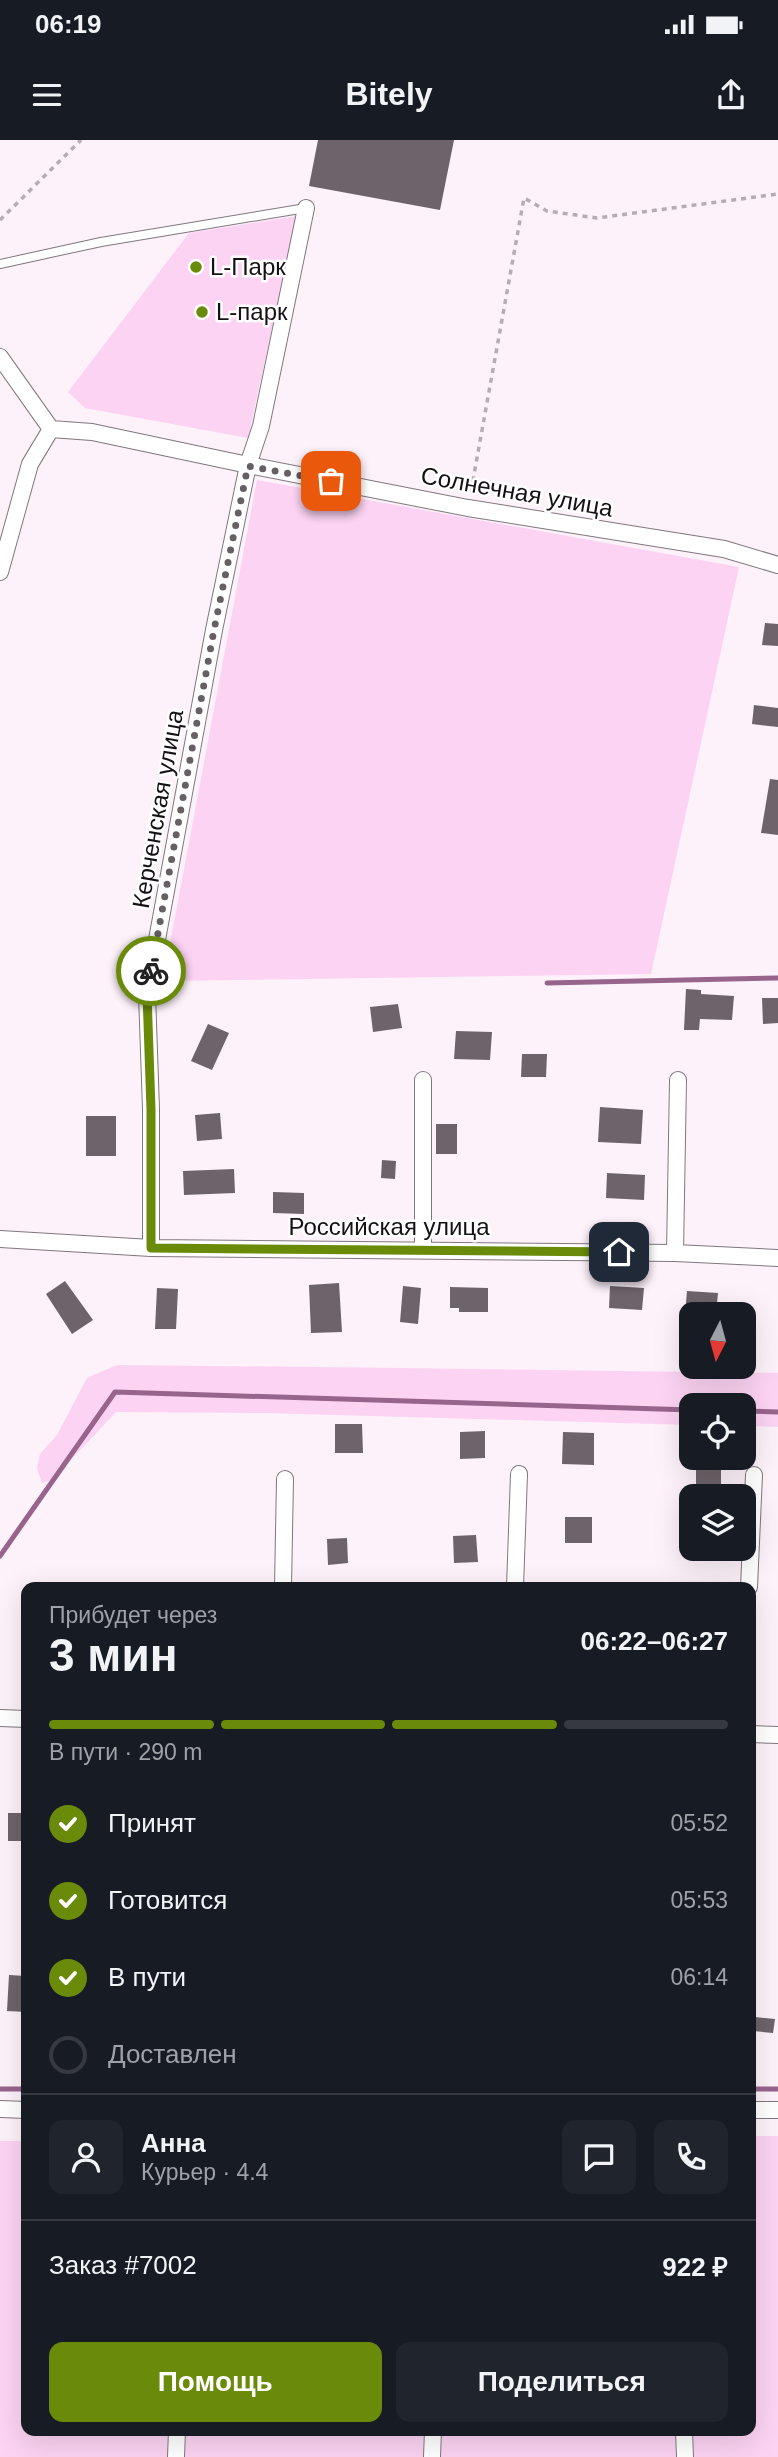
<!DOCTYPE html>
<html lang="ru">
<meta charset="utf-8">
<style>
:root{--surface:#171b24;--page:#20242c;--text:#f1f3f6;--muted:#9ea1a6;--line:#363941;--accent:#6a8a09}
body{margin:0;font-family:Helvetica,sans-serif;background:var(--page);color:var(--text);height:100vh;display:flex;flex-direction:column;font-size:26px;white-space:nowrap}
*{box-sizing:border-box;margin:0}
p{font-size:23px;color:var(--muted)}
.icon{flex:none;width:38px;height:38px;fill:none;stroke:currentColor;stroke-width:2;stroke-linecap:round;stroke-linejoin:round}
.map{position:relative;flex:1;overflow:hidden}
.details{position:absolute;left:21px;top:1442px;width:735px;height:854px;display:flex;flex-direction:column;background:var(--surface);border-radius:14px;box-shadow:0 7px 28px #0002}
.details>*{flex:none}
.needle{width:46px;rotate:186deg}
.controls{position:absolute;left:679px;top:1162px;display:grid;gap:14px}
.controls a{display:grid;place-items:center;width:77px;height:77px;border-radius:14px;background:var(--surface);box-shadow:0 7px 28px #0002;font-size:35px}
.pin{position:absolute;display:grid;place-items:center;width:60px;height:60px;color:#fff;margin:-30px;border-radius:14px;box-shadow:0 4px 10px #0006}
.courier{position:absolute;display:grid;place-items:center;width:70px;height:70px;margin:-35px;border:5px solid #6a8a09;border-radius:50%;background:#fff;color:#222;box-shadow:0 2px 9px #0007}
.head em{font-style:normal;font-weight:700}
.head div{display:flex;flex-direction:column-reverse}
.head{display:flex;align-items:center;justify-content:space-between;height:119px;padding:0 28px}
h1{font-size:46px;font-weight:700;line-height:52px}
.bar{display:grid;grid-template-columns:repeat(4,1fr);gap:10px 7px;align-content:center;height:84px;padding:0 28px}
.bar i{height:9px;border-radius:5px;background:var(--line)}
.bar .active{background:var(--accent)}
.bar p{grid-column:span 4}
.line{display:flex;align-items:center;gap:18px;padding:0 28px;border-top:2px solid var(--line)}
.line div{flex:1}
.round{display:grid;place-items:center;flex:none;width:74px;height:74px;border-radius:14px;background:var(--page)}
ol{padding:0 28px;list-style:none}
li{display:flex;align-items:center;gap:21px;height:77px}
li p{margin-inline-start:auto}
li .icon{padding:7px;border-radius:50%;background:var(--accent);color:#fff;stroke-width:4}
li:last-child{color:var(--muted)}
li i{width:38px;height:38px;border:4px solid var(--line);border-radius:50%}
.button{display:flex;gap:14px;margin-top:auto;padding:14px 28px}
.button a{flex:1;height:80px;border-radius:14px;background:var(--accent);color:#fff;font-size:28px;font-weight:700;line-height:80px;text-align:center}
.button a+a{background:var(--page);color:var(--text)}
.status{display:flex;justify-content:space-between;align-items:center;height:49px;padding:0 35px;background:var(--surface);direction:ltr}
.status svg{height:19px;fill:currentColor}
header{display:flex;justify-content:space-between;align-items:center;height:91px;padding:0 28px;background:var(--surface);font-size:32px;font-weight:700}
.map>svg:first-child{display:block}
</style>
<div class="status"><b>06:19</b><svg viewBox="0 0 49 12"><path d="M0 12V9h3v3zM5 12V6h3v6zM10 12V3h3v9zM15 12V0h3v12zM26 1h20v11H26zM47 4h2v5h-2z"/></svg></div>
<header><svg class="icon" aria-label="menu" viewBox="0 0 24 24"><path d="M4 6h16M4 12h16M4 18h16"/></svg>Bitely<svg class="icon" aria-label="share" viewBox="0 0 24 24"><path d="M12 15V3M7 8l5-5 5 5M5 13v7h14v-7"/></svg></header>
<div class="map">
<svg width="778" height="2317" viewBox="0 0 778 2317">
<rect width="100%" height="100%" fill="#fdf1fa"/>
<path fill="#fcd3f3" d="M297 76 248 298 85 268 68 252 189 93Z
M257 340 739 427 651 834 163 841Z
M117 1225C338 1227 558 1230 778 1233V1287L744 1286V1265H691V1285L267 1273 116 1272 52 1340 42 1343 37 1328 40 1314 57 1295 87 1238Z
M751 1996H778V2317H0V2001H26V2291H751Z"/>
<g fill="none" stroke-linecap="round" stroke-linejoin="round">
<path stroke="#97648c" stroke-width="5" d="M547 843 778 838
M744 1271 778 1272
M0 1416 115 1252 691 1270
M0 1949H26
M751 1949H778"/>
</g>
<path fill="#6d636a" d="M318 0H454L440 70 309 46Z
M765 483 778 484V506L762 505Z
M754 565 778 568V587L752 584Z
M770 639 778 640V695L761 693Z
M686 849 701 850V854L734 856 732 880 700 879 699 890H684Z
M762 858H778V883L763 884Z
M398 864 402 888 373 892 370 867Z
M208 884 229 893 212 930 191 921Z
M456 891 492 892 490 920 454 919Z
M522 914H547L546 937H521Z
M600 967 643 970 641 1004 598 1002Z
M220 973 222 999 197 1001 195 975Z
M86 976H116V1016H86Z
M436 984H457V1014H436Z
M382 1020 396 1021 395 1039 381 1038Z
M234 1029 235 1053 184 1055 183 1031Z
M607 1033 645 1035 644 1060 606 1058Z
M273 1052 304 1053V1074L273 1073Z
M65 1141 93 1180 72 1194 46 1154Z
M339 1143 342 1192 311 1193 309 1145Z
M403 1146 421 1148 418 1184 400 1182Z
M610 1146 644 1148 642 1170 609 1168Z
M450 1147 488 1148V1172H459V1168H450Z
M157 1148 178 1149 176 1189H155Z
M687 1151 718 1153 716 1174H685Z
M335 1284H362L363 1313H335Z
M485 1291V1318L460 1319V1292Z
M563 1292 594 1293V1325L562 1324Z
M696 1319H721V1347H696Z
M565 1377H592V1403H565Z
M476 1395 478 1422 454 1423 453 1396Z
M347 1398 348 1423 328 1425 327 1399Z
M8 1673H26V1701H8Z
M9 1835 26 1836V1872L7 1871Z
M755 1877 775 1879 773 1893 753 1891Z"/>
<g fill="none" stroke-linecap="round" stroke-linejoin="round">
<defs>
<path id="lane" d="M0 124 101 102 306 68"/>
<path id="street" d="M0 217 51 289 92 292 248 325 261 286 306 68
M0 432 30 324 51 289
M423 940V1109
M0 1099 151 1108 675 1113 778 1118
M151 1108V969L147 854 214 490 248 325 468 368 724 409 778 425
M675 1113 678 940
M283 1447 285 1339
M515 1447 519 1334
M749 1447 754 1335
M0 1578 26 1579
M751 1594 778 1595
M0 1969 26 1970
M751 1970H778
M684 2291 685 2317
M176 2317 177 2291
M432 2317 433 2291"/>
</defs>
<use href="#lane" stroke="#81777e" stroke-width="10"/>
<use href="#street" stroke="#81777e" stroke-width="18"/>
<path stroke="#b6adb4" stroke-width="3.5" stroke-dasharray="5 5" stroke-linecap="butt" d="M0 80 81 0
M471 351 524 58 547 71 597 78 778 54"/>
<use href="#lane" stroke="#fff" stroke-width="8"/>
<use href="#street" stroke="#fff" stroke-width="16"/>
</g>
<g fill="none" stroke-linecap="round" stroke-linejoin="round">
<path stroke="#665f64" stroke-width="7" stroke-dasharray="0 12.6" d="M151 831 214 490 248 326 331 341"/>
<path stroke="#6a8a09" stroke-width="9" d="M151 831 147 854 151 969V1108L619 1112"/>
</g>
<g fill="#6a8a09" stroke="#fff" stroke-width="2.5">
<circle cx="196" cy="127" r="7"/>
<circle cx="202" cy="172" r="7"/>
</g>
<g text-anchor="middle" stroke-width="5" stroke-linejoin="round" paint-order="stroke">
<g font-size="24" fill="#151114" stroke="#fff" text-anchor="start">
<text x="210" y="135">L-Парк</text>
<text x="216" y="180">L-парк</text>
</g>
<g font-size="24" fill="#151114" stroke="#fff">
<text transform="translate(517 352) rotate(10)" y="8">Солнечная улица</text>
<text transform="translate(158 669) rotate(-80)" y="8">Керченская улица</text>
<text x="389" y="1095">Российская улица</text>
</g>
</g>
</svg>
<div class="controls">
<a><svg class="needle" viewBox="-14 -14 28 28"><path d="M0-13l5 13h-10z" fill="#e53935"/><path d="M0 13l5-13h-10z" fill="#9ea1a6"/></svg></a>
<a><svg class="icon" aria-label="locate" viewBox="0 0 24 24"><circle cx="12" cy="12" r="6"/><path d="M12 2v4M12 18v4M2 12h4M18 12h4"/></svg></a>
<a><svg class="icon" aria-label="layers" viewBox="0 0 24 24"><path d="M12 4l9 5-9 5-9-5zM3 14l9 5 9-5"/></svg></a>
</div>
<div class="pin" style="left:331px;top:341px;background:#ea580c"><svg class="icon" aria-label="bag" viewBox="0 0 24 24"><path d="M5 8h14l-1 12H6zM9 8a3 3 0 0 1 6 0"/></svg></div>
<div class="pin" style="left:619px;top:1112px;background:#1f2937"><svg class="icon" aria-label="home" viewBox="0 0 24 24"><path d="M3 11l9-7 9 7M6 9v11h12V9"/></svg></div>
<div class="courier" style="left:151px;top:831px"><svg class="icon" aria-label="bike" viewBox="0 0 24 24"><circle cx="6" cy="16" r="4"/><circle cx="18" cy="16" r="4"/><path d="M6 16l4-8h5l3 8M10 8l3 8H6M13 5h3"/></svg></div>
<section class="details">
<div class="head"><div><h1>3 мин</h1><p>Прибудет через</p></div><em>06:22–06:27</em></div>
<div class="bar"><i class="active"></i><i class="active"></i><i class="active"></i><i></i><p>В пути · 290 m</p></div>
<ol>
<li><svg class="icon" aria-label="check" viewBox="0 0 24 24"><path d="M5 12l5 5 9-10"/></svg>Принят<p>05:52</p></li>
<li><svg class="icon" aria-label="check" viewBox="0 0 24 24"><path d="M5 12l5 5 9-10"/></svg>Готовится<p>05:53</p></li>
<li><svg class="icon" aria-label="check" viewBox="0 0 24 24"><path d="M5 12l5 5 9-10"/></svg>В пути<p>06:14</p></li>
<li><i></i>Доставлен</li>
</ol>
<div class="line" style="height:126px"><a class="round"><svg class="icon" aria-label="person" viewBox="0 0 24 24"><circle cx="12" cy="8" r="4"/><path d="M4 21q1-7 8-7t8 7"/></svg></a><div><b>Анна</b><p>Курьер · 4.4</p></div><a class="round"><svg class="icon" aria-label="chat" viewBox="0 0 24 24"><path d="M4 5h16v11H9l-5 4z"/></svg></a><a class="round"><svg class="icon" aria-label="phone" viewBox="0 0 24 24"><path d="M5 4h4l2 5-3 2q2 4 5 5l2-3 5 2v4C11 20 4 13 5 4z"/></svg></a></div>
<div class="line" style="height:91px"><div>Заказ #7002</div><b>922 ₽</b></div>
<div class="button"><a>Помощь</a><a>Поделиться</a></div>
</section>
</div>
